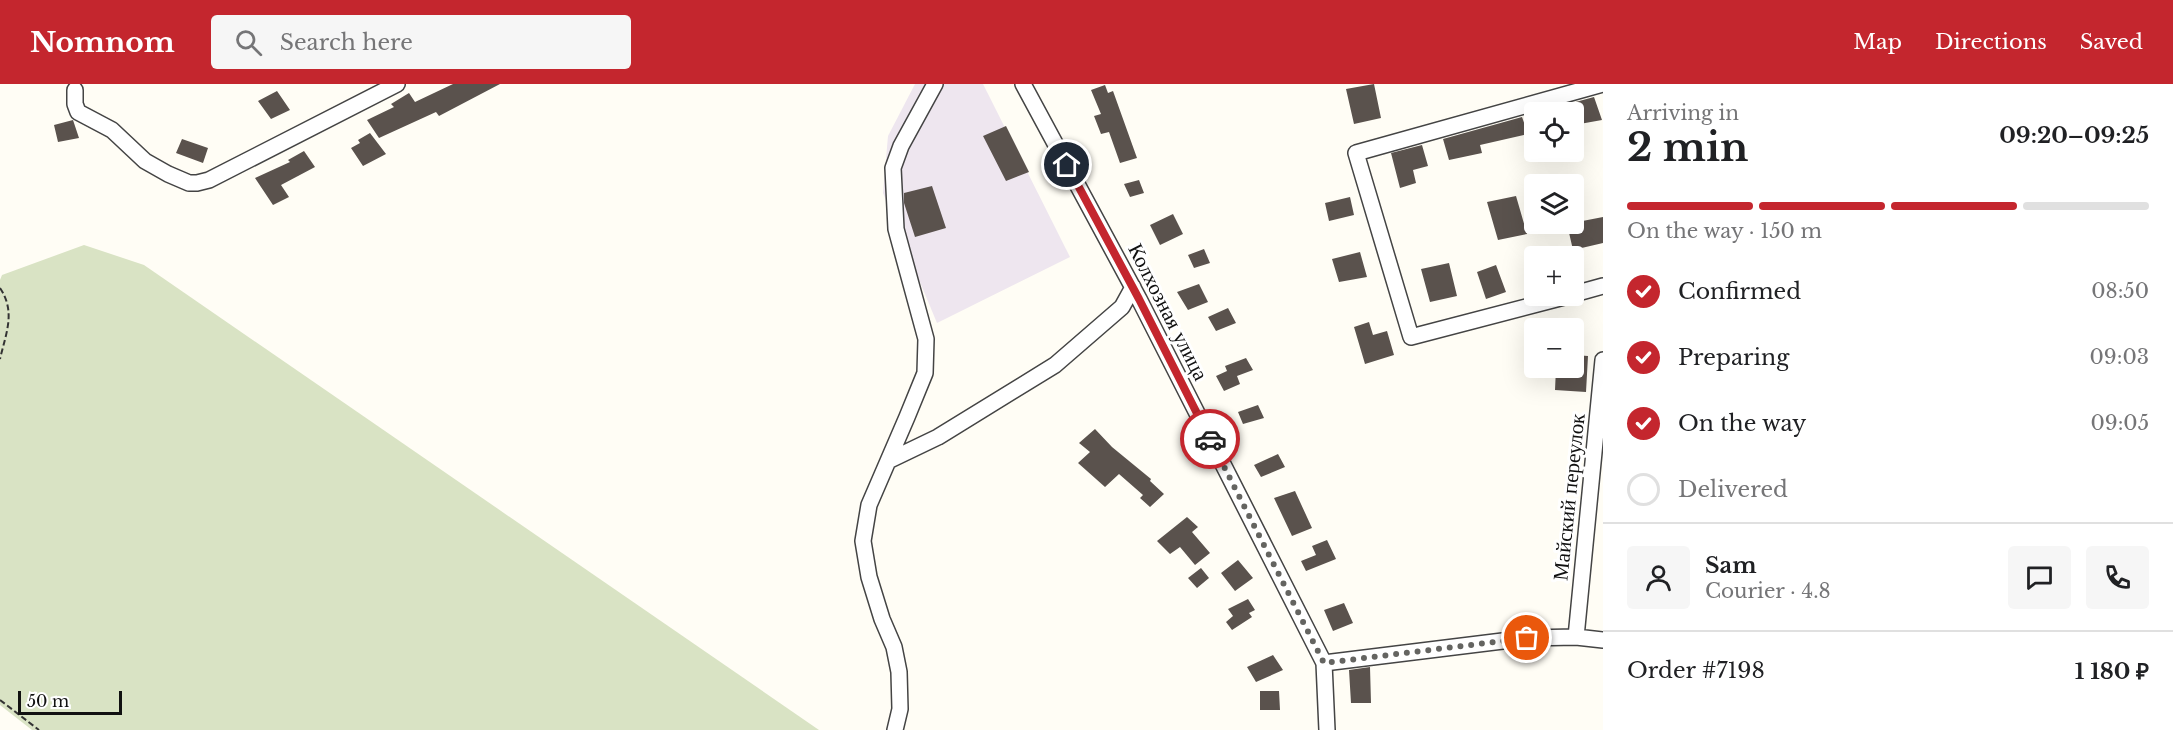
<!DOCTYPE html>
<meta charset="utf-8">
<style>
:root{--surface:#fff;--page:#f6f6f6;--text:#202124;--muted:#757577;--line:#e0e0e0;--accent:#c4262e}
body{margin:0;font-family:"Libre Baskerville",serif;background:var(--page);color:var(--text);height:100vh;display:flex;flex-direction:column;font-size:22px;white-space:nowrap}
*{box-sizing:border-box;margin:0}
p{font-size:20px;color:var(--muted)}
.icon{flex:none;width:33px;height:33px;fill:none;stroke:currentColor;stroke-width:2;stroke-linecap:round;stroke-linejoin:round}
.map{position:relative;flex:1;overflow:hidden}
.drawer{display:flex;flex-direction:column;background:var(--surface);width:570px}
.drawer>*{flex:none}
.controls{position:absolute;left:1524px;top:18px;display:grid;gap:12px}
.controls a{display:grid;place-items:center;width:60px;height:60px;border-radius:6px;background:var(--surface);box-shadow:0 6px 24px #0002;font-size:30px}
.scale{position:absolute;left:18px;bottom:15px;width:104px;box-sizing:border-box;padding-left:6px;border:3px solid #111;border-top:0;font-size:16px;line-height:21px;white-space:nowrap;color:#111;-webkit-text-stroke:4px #fff;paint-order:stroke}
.pin{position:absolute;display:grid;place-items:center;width:51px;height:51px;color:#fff;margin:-26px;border:3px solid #fff;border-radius:50%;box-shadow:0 2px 6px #0007}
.courier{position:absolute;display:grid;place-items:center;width:60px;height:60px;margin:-30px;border:4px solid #c4262e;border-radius:50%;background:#fff;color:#222;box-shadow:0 2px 8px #0007}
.summary em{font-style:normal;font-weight:800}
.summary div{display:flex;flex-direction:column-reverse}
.summary{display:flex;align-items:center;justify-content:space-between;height:102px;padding:0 24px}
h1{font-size:39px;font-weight:800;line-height:45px}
.bar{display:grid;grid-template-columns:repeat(4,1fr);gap:9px 6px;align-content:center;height:72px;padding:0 24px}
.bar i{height:8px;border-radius:4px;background:var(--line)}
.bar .active{background:var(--accent)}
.bar p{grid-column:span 4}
.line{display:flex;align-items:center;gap:15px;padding:0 24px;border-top:2px solid var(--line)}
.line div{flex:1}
.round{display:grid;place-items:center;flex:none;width:63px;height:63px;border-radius:6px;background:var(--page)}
ol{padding:0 24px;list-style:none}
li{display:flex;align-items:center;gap:18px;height:66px}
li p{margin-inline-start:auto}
li .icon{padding:6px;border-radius:50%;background:var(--accent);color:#fff;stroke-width:4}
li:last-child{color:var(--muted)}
li i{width:33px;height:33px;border:3px solid var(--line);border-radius:50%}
header{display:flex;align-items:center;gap:36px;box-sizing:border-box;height:84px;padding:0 30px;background:var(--accent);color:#fff}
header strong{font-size:28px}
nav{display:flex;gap:33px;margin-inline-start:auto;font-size:21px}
.search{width:420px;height:54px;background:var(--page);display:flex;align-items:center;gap:15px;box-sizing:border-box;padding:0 21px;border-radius:6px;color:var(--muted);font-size:22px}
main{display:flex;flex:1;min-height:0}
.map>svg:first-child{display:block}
</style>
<header>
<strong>Nomnom</strong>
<div class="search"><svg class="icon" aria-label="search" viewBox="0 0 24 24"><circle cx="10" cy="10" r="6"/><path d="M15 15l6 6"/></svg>Search here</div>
<nav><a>Map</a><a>Directions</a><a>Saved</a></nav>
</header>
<main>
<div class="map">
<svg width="1603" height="646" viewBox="0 0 1603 646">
<rect width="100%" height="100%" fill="#fffdf5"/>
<path fill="#eee6ef" d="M915 0H983L1070 173 937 239 883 109 888 52Z"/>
<path fill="#d9e3c4" d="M84 161 144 181 819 646H32L0 621V196L2 191Z"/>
<path fill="#5a524d" d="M453 0H500L439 32 436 28 379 54 367 36 394 23 391 20 409 9 415 18Z
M1374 0 1381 34 1354 40 1346 5Z
M1105 1 1108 9 1113 7 1137 74 1120 79 1109 48 1101 50 1094 32 1101 30 1091 6Z
M277 7 290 26 271 35 258 17Z
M1594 13 1602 36 1574 41V28H1551L1550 25Z
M1522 33 1528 50 1480 61 1482 69 1449 76 1443 55Z
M73 36 79 54 58 58 54 41Z
M1006 42 1029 88 1006 97 983 52Z
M370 49 386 70 363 82 351 64 360 59 358 56Z
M182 55 208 64 203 79 176 69Z
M1422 61 1428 82 1413 86 1416 99 1400 104 1391 69Z
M304 67 315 83 281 101 289 113 273 121 255 94 290 78 288 76Z
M1139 96 1144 109 1130 113 1124 100Z
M932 102 946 144 915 153 904 119V109Z
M1516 112 1527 150 1498 156 1487 118Z
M1350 113 1354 131 1329 137 1325 119Z
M1173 130 1183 150 1160 161 1150 141Z
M1603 133V159L1573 166 1567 140Z
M1204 165 1210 179 1194 184 1188 171Z
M1360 168 1367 193 1339 198 1332 175Z
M1449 179 1457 212 1430 218 1421 185Z
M1496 181 1506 208 1486 215 1477 188Z
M1199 200 1208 218 1188 226 1177 208Z
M1228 224 1236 239 1216 247 1208 233Z
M1369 238 1373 251 1387 247 1394 271 1365 280 1354 243Z
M1574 271 1588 272 1586 308 1555 306 1556 284H1574Z
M1246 274 1253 286 1237 292 1240 300 1224 307 1216 292 1227 287 1225 282Z
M1258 321 1264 334 1243 340 1238 328Z
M1095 345 1112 363 1151 395 1150 397 1164 410 1150 423 1140 414 1143 411 1119 390 1105 403 1078 379 1090 368 1079 359Z
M1278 370 1285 383 1261 393 1254 381Z
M1295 407 1312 444 1292 452 1274 414Z
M1187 433 1198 443 1192 448 1210 469 1195 481 1180 463 1170 470 1157 457Z
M1327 456 1336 475 1306 487 1301 477 1316 471 1312 462Z
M1238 476 1253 494 1235 507 1221 489Z
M1201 484 1209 494 1197 504 1188 494Z
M1248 515 1255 526 1249 529 1252 533 1232 546 1226 538 1233 532 1228 525Z
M1344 519 1353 539 1333 547 1324 526Z
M1273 571 1283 586 1256 598 1247 583Z
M1370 583 1371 619H1351L1349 586Z
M1260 607H1279L1280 626H1260Z"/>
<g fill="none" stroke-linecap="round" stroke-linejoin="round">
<defs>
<path id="minor" d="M1023 0 1139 215 1324 579 1327 646
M75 6V20L78 28 112 46 145 77 168 90 189 99H197L209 96 397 0
M1574 210 1603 202
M1568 212 1411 253 1356 69 1603 0
M888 377 938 353 1055 281 1122 223 1133 203
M1576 553 1603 276
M1324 579 1527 554 1576 553 1603 556
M895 646 900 625 899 588 894 563 882 535 869 493 863 457 869 421 907 333 925 289 926 255 896 145 893 84 901 62 935 0"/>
</defs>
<use href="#minor" stroke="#444" stroke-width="18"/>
<path stroke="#333" stroke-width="2" stroke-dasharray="6 3" stroke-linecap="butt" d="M0 204C16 228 6 249 0 275
M0 616 39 646"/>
<use href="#minor" stroke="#fff" stroke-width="15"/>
</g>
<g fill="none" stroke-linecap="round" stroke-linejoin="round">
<path stroke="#646461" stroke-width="6" stroke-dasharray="0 10.8" d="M1210 355 1324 579 1527 554"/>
<path stroke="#c4262e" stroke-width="8" d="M1067 81 1139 215 1210 355"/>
</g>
<g text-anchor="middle" stroke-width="6" stroke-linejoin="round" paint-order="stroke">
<g font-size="21" fill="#111" stroke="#fff">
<text transform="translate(1168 228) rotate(63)" y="7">Колхозная улица</text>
<text transform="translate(1569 413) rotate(-84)" y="7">Майский переулок</text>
</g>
</g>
</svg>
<div class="controls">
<a><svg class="icon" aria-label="locate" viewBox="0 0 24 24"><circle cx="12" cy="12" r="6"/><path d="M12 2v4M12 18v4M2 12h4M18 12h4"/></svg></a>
<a><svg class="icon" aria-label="layers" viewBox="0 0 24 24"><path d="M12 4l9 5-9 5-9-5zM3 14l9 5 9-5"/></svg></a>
<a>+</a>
<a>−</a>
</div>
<div class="scale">50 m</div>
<div class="pin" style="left:1527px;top:554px;background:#ea580c"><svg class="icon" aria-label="bag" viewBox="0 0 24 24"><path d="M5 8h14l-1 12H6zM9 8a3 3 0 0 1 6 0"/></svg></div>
<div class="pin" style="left:1067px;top:81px;background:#1f2937"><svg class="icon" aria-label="home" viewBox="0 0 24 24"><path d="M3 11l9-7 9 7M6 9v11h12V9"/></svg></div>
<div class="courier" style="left:1210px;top:355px"><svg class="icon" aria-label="car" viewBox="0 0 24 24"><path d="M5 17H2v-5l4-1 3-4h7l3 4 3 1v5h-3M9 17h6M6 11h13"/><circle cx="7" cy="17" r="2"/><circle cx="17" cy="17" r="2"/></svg></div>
</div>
<section class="drawer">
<div class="summary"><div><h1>2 min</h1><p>Arriving in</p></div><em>09:20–09:25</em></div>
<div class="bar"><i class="active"></i><i class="active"></i><i class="active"></i><i></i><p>On the way · 150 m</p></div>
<ol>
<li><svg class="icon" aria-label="check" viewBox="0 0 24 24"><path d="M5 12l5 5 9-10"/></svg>Confirmed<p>08:50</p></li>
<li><svg class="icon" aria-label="check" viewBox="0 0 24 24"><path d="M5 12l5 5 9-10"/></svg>Preparing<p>09:03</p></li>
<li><svg class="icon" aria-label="check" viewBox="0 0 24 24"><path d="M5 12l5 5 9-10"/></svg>On the way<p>09:05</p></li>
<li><i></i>Delivered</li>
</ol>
<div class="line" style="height:108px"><a class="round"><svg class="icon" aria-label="person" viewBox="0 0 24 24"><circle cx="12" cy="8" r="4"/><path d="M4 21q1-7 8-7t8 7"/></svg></a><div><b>Sam</b><p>Courier · 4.8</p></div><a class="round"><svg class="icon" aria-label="chat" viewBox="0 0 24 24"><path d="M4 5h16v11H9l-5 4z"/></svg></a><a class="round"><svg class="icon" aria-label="phone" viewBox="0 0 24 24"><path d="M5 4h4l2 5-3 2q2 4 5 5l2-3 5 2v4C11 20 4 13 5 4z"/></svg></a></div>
<div class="line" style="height:78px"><div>Order #7198</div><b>1 180 ₽</b></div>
</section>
</main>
